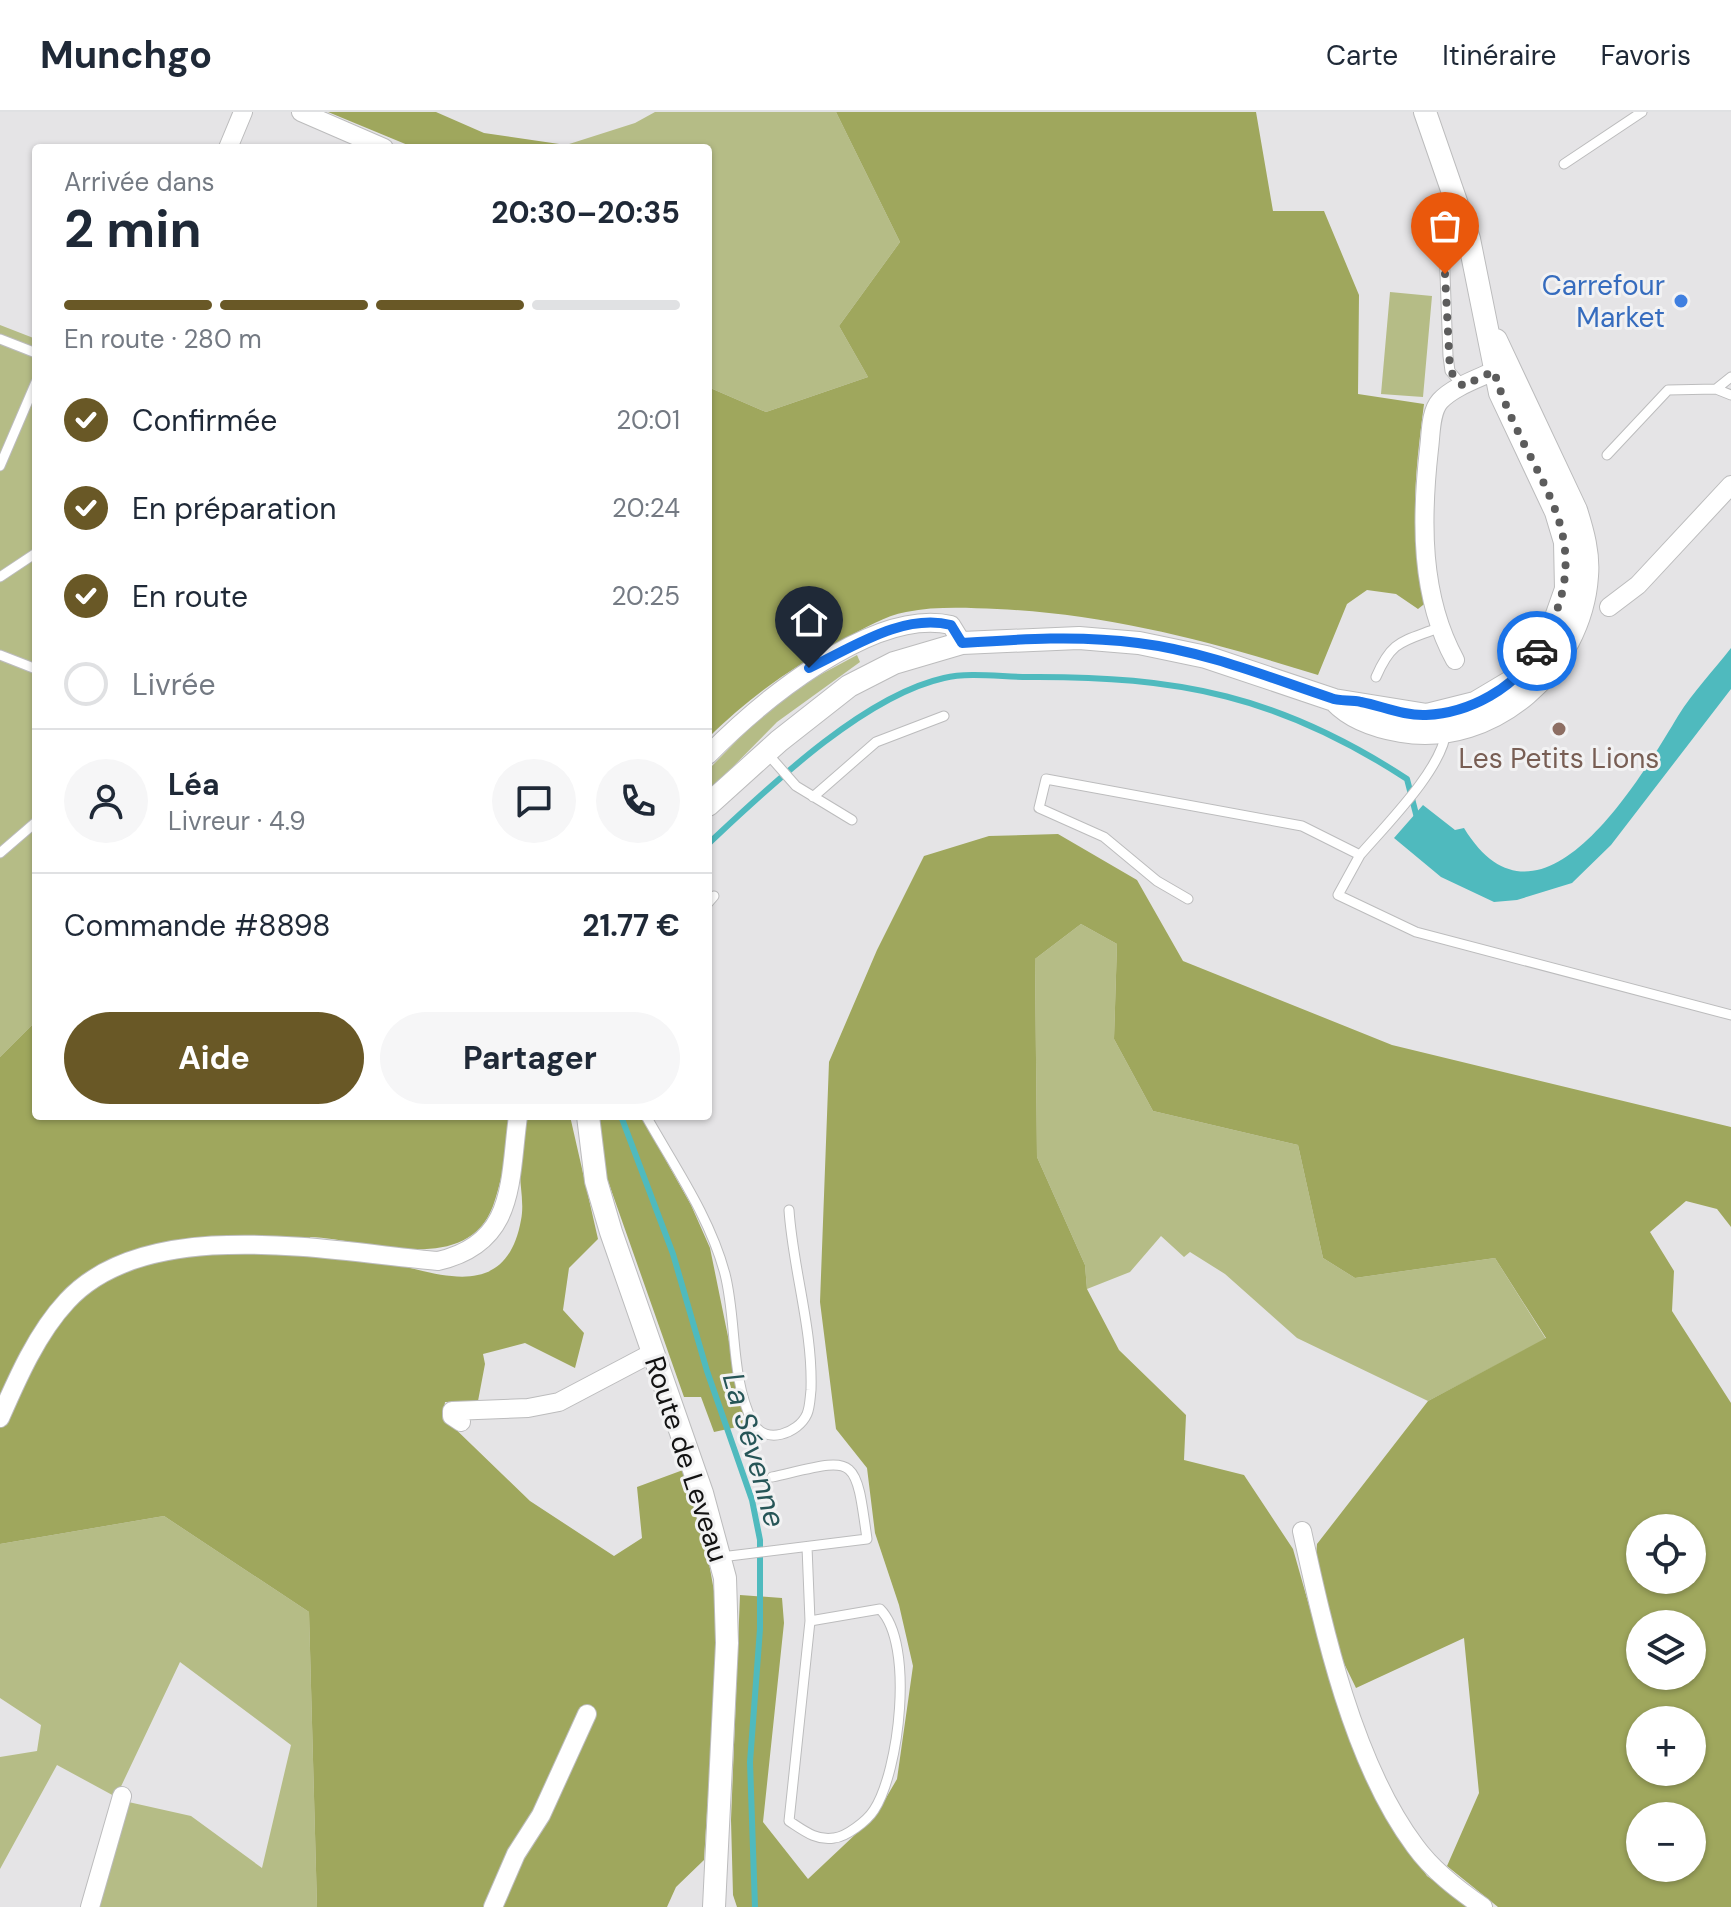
<!DOCTYPE html>
<html lang="fr">
<meta charset="utf-8">
<style>
:root{--surface:#fff;--page:#f6f6f7;--text:#1f2937;--muted:#747a83;--line:#e0e1e3;--accent:#695826}
body{margin:0;font-family:"DM Sans",sans-serif;background:var(--page);color:var(--text);height:100vh;display:flex;flex-direction:column;font-size:30px;white-space:nowrap}
*{box-sizing:border-box;margin:0}
p{font-size:26px;color:var(--muted)}
.icon{flex:none;width:44px;height:44px;fill:none;stroke:currentColor;stroke-width:2;stroke-linecap:round;stroke-linejoin:round}
.map{position:relative;flex:1;overflow:hidden}
.sheet{position:absolute;left:32px;top:32px;width:680px;height:976px;display:flex;flex-direction:column;background:var(--surface);border-radius:8px;box-shadow:0 2px 6px #0004}
.sheet>*{flex:none}
.buttons{position:absolute;left:1626px;top:1402px;display:grid;gap:16px}
.buttons a{display:grid;place-items:center;width:80px;height:80px;border-radius:50%;background:var(--surface);box-shadow:0 2px 6px #0004;font-size:40px}
.pin{position:absolute;display:grid;place-items:center;width:68px;height:68px;color:#fff;margin:-82px -34px;border-radius:50% 50% 50% 0;rotate:-45deg;box-shadow:0 0 8px #0007}
.pin .icon{rotate:45deg}
.courier{position:absolute;display:grid;place-items:center;width:80px;height:80px;margin:-40px;border:6px solid #1a73e8;border-radius:50%;background:#fff;color:#222;box-shadow:0 2px 10px #0007}
.overview em{font-style:normal;font-weight:700}
.overview div{display:flex;flex-direction:column-reverse}
.overview{display:flex;align-items:center;justify-content:space-between;height:136px;padding:0 32px}
h1{font-size:52px;font-weight:700;line-height:60px}
.bar{display:grid;grid-template-columns:repeat(4,1fr);gap:12px 8px;align-content:center;height:96px;padding:0 32px}
.bar i{height:10px;border-radius:6px;background:var(--line)}
.bar .selected{background:var(--accent)}
.bar p{grid-column:span 4}
.line{display:flex;align-items:center;gap:20px;padding:0 32px;border-top:2px solid var(--line)}
.line div{flex:1}
.round{display:grid;place-items:center;flex:none;width:84px;height:84px;border-radius:42px;background:var(--page)}
ol{padding:0 32px;list-style:none}
li{display:flex;align-items:center;gap:24px;height:88px}
li p{margin-inline-start:auto}
li .icon{padding:8px;border-radius:50%;background:var(--accent);color:#fff;stroke-width:4}
li:last-child{color:var(--muted)}
li i{width:44px;height:44px;border:4px solid var(--line);border-radius:50%}
.button{display:flex;gap:16px;margin-top:auto;padding:16px 32px}
.button a{flex:1;height:92px;border-radius:48px;background:var(--accent);color:#fff;font-size:32px;font-weight:700;line-height:92px;text-align:center}
.button a+a{background:var(--page);color:var(--text)}
header{display:flex;align-items:center;gap:48px;box-sizing:border-box;height:112px;padding:0 40px;background:var(--surface);border-bottom:2px solid var(--line)}
header strong{font-size:38px}
nav{display:flex;gap:44px;margin-inline-start:auto;font-size:28px}
.map>svg:first-child{display:block}
</style>
<header>
<strong>Munchgo</strong>
<nav><a>Carte</a><a>Itinéraire</a><a>Favoris</a></nav>
</header>
<div class="map">
<svg width="1731" height="1795" viewBox="0 0 1731 1795">
<rect width="100%" height="100%" fill="#e5e4e6"/>
<path fill="#b5bc86" d="M655 0H836L900 130 839 214 868 265 766 300 708 275 712 229 708 226V36H567L566 33 635 11Z
M1390 180 1432 184 1423 285 1381 282Z
M0 213 36 227V909L0 945Z
M857 543 860 550 777 610 708 680V658L764 601 816 565Z
M1081 812 1117 832 1114 927 1153 999 1298 1033 1323 1146 1355 1166 1495 1146 1546 1227 1428 1289 1297 1226 1225 1162 1190 1140 1184 1145 1161 1124 1130 1160 1087 1177 1085 1153 1037 1045 1035 847Z
M164 1404 309 1500 317 1795H93L124 1689 191 1704 262 1756 291 1633 180 1550 116 1685 57 1653 0 1757V1645L37 1639 41 1613 0 1586V1432Z"/>
<path fill="#9fa75d" fill-rule="evenodd" d="M328 0H436L484 21 566 33 567 36H415Z
M836 0H1256L1273 99H1324L1359 183 1358 282 1424 292C1415 362 1408 420 1428 489L1418 497 1396 482 1367 478 1347 492 1318 563C1212 530 1109 502 997 497 968 496 936 494 906 500 885 504 864 516 845 527 792 555 752 583 708 626V275L766 300 868 265 839 214 900 130Z
M1058 722 1137 768 1183 849 1392 933 1731 1015V1115L1717 1097 1686 1089 1650 1120 1674 1159 1672 1199 1731 1291V1795H1498L1447 1754 1479 1681 1464 1526 1356 1576 1338 1539 1316 1444 1317 1432 1428 1289 1546 1226 1495 1146 1355 1166 1323 1146 1298 1033 1153 999 1114 927 1117 832 1081 812 1035 847 1037 1045 1085 1153 1087 1177 1119 1238 1186 1303 1184 1348 1244 1363 1293 1437 1329 1564 1385 1701 1427 1764 1471 1795H737L733 1783 731 1708 740 1483 782 1486 784 1511 763 1710 808 1767 876 1703 897 1667 913 1554 899 1493 875 1421 867 1356 836 1317 820 1190 829 950 877 838 924 744 989 724ZM1640 1416H1692V1468H1640ZM1640 1512H1692V1564H1640ZM1640 1608H1692V1660H1640ZM1640 1704H1692V1756H1640Z
M36 909V1004H514C507 1033 503 1066 493 1094 466 1166 365 1127 310 1125L314 1141C336 1144 360 1144 382 1149 439 1162 506 1191 521 1108 525 1089 518 1067 520 1047 521 1033 525 1018 528 1004H570L598 1127 569 1156 563 1198 584 1221 575 1256 525 1231 483 1242 485 1252 478 1289 445 1290 443 1305 530 1389 614 1444 642 1426 637 1375 683 1358 702 1412 719 1507 704 1748 676 1775 667 1795H317L309 1500 164 1404 0 1432V945Z
M599 1004H641L691 1093 710 1136 746 1313 714 1320 701 1285H684L602 1052Z"/>
<path fill="#4fbabe" d="M1731 536V577L1611 733 1572 771 1517 788 1494 790 1441 765 1394 726 1423 693 1455 718 1464 716C1539 839 1639 669 1678 604 1693 580 1714 558 1731 536Z"/>
<g fill="none" stroke-linecap="round" stroke-linejoin="round">
<path stroke="#4fbabe" stroke-width="6" d="M708 732C768 676 863 584 944 566 969 560 1002 565 1028 565 1179 564 1280 584 1407 667L1417 706
M621 1004 673 1142 707 1259 752 1388 760 1428V1517L750 1650 755 1795"/>
<defs>
<path id="service" d="M1564 52 1642 0
M1450 88 1443 107 1448 244 1450 259 1463 274
M0 227 36 241
M1716 277 1731 265
M1607 343 1668 278 1716 277 1731 283
M0 354 36 270
M0 465 36 441
M0 543 36 557
M1376 565C1392 528 1402 530 1438 516
M766 640 796 674 852 708
M813 685 876 630 944 604
M0 741 36 710
M1360 743 1338 783 1416 820 1731 903
M1188 787 1157 769 1104 725 1039 696 1046 667 1302 714 1360 743C1386 713 1443 656 1446 619
M708 791 714 784
M646 1004C674 1054 710 1105 725 1162 737 1209 730 1266 753 1311 765 1333 798 1322 807 1302 810 1295 810 1286 811 1278 813 1217 793 1158 789 1098
M807 1435 810 1509 789 1709C803 1718 816 1729 834 1726 846 1725 867 1709 874 1698 899 1660 915 1532 880 1497L810 1509
M721 1445 867 1427C855 1339 856 1346 772 1365"/>
<path id="minor" d="M301 0 384 36
M228 36 243 0
M1609 495 1638 473 1731 373
M1455 548C1420 484 1421 408 1429 337 1431 323 1430 300 1440 289 1453 275 1477 267 1494 259
M708 643C759 591 873 495 951 513L962 531
M0 1306C17 1267 37 1221 67 1189 148 1101 333 1140 438 1149 516 1131 509 1070 518 1004
M461 1310 452 1304V1299L528 1296 559 1290 652 1241
M1302 1419C1324 1519 1353 1651 1415 1734 1433 1759 1458 1778 1483 1795
M90 1795 122 1684
M493 1795 516 1742 541 1703 587 1602"/>
<path id="tertiary" d="M1335 589C1351 606 1378 615 1401 619 1494 635 1581 555 1587 464 1589 442 1583 420 1576 398L1496 228
M708 693 779 629 849 574 894 551 962 531 1079 526 1139 531 1206 545 1334 588 1427 603 1475 591 1517 566 1554 511 1566 477 1565 430 1556 400 1500 281 1469 127 1425 0
M588 1004 596 1069 611 1120 702 1381 725 1466 727 1531 714 1795"/>
</defs>
<use href="#service" stroke="#bcbcbd" stroke-width="11"/>
<use href="#minor" stroke="#bcbcbd" stroke-width="20"/>
<use href="#tertiary" stroke="#bcbcbd" stroke-width="24"/>
<use href="#service" stroke="#fff" stroke-width="9"/>
<use href="#minor" stroke="#fff" stroke-width="18"/>
<use href="#tertiary" stroke="#fff" stroke-width="22"/>
</g>
<g fill="none" stroke-linecap="round" stroke-linejoin="round">
<path stroke="#5c5c5c" stroke-width="8" stroke-dasharray="0 14.4" d="M1445 162 1450 259 1463 274 1494 259C1526 369 1609 421 1537 539"/>
<path stroke="#1a73e8" stroke-width="10" d="M809 556C852 536 902 501 951 513L962 531C1021 527 1080 523 1138 531 1204 539 1268 565 1331 586 1340 590 1351 587 1361 590 1382 594 1404 604 1426 603 1470 601 1515 576 1537 539"/>
</g>
<circle fill="#3f7fe0" stroke="#f2f2f3" stroke-width="3" cx="1681" cy="189" r="8"/>
<circle fill="#8d6e63" stroke="#f2f2f3" stroke-width="3" cx="1559" cy="617" r="8"/>
<g text-anchor="middle" stroke-width="6" stroke-linejoin="round" paint-order="stroke">
<g font-size="28" fill="#366cbe" stroke="#f2f2f3" text-anchor="end">
<text x="1665" y="183">Carrefour<tspan x="1665" dy="32">Market</tspan></text>
</g>
<g font-size="28" fill="#785e54" stroke="#f2f2f3">
<text x="1559" y="656">Les Petits Lions</text>
</g>
<g font-size="28" fill="#121212" stroke="#f2f2f3">
<text transform="translate(687 1347) rotate(72)" y="10">Route de Leveau</text>
</g>
<g font-size="30" font-style="italic" fill="#265557" stroke="#f2f2f3">
<text transform="translate(754 1338) rotate(74)" y="10">La Sévenne</text>
</g>
</g>
</svg>
<div class="buttons">
<a><svg class="icon" aria-label="locate" viewBox="0 0 24 24"><circle cx="12" cy="12" r="6"/><path d="M12 2v4M12 18v4M2 12h4M18 12h4"/></svg></a>
<a><svg class="icon" aria-label="layers" viewBox="0 0 24 24"><path d="M12 4l9 5-9 5-9-5zM3 14l9 5 9-5"/></svg></a>
<a>+</a>
<a>−</a>
</div>
<div class="pin" style="left:1445px;top:162px;background:#ea580c"><svg class="icon" aria-label="bag" viewBox="0 0 24 24"><path d="M5 8h14l-1 12H6zM9 8a3 3 0 0 1 6 0"/></svg></div>
<div class="pin" style="left:809px;top:556px;background:#1f2937"><svg class="icon" aria-label="home" viewBox="0 0 24 24"><path d="M3 11l9-7 9 7M6 9v11h12V9"/></svg></div>
<div class="courier" style="left:1537px;top:539px"><svg class="icon" aria-label="car" viewBox="0 0 24 24"><path d="M5 17H2v-5l4-1 3-4h7l3 4 3 1v5h-3M9 17h6M6 11h13"/><circle cx="7" cy="17" r="2"/><circle cx="17" cy="17" r="2"/></svg></div>
<section class="sheet">
<div class="overview"><div><h1>2 min</h1><p>Arrivée dans</p></div><em>20:30–20:35</em></div>
<div class="bar"><i class="selected"></i><i class="selected"></i><i class="selected"></i><i></i><p>En route · 280 m</p></div>
<ol>
<li><svg class="icon" aria-label="check" viewBox="0 0 24 24"><path d="M5 12l5 5 9-10"/></svg>Confirmée<p>20:01</p></li>
<li><svg class="icon" aria-label="check" viewBox="0 0 24 24"><path d="M5 12l5 5 9-10"/></svg>En préparation<p>20:24</p></li>
<li><svg class="icon" aria-label="check" viewBox="0 0 24 24"><path d="M5 12l5 5 9-10"/></svg>En route<p>20:25</p></li>
<li><i></i>Livrée</li>
</ol>
<div class="line" style="height:144px"><a class="round"><svg class="icon" aria-label="person" viewBox="0 0 24 24"><circle cx="12" cy="8" r="4"/><path d="M4 21q1-7 8-7t8 7"/></svg></a><div><b>Léa</b><p>Livreur · 4.9</p></div><a class="round"><svg class="icon" aria-label="chat" viewBox="0 0 24 24"><path d="M4 5h16v11H9l-5 4z"/></svg></a><a class="round"><svg class="icon" aria-label="phone" viewBox="0 0 24 24"><path d="M5 4h4l2 5-3 2q2 4 5 5l2-3 5 2v4C11 20 4 13 5 4z"/></svg></a></div>
<div class="line" style="height:104px"><div>Commande #8898</div><b>21.77 €</b></div>
<div class="button"><a>Aide</a><a>Partager</a></div>
</section>
</div>
